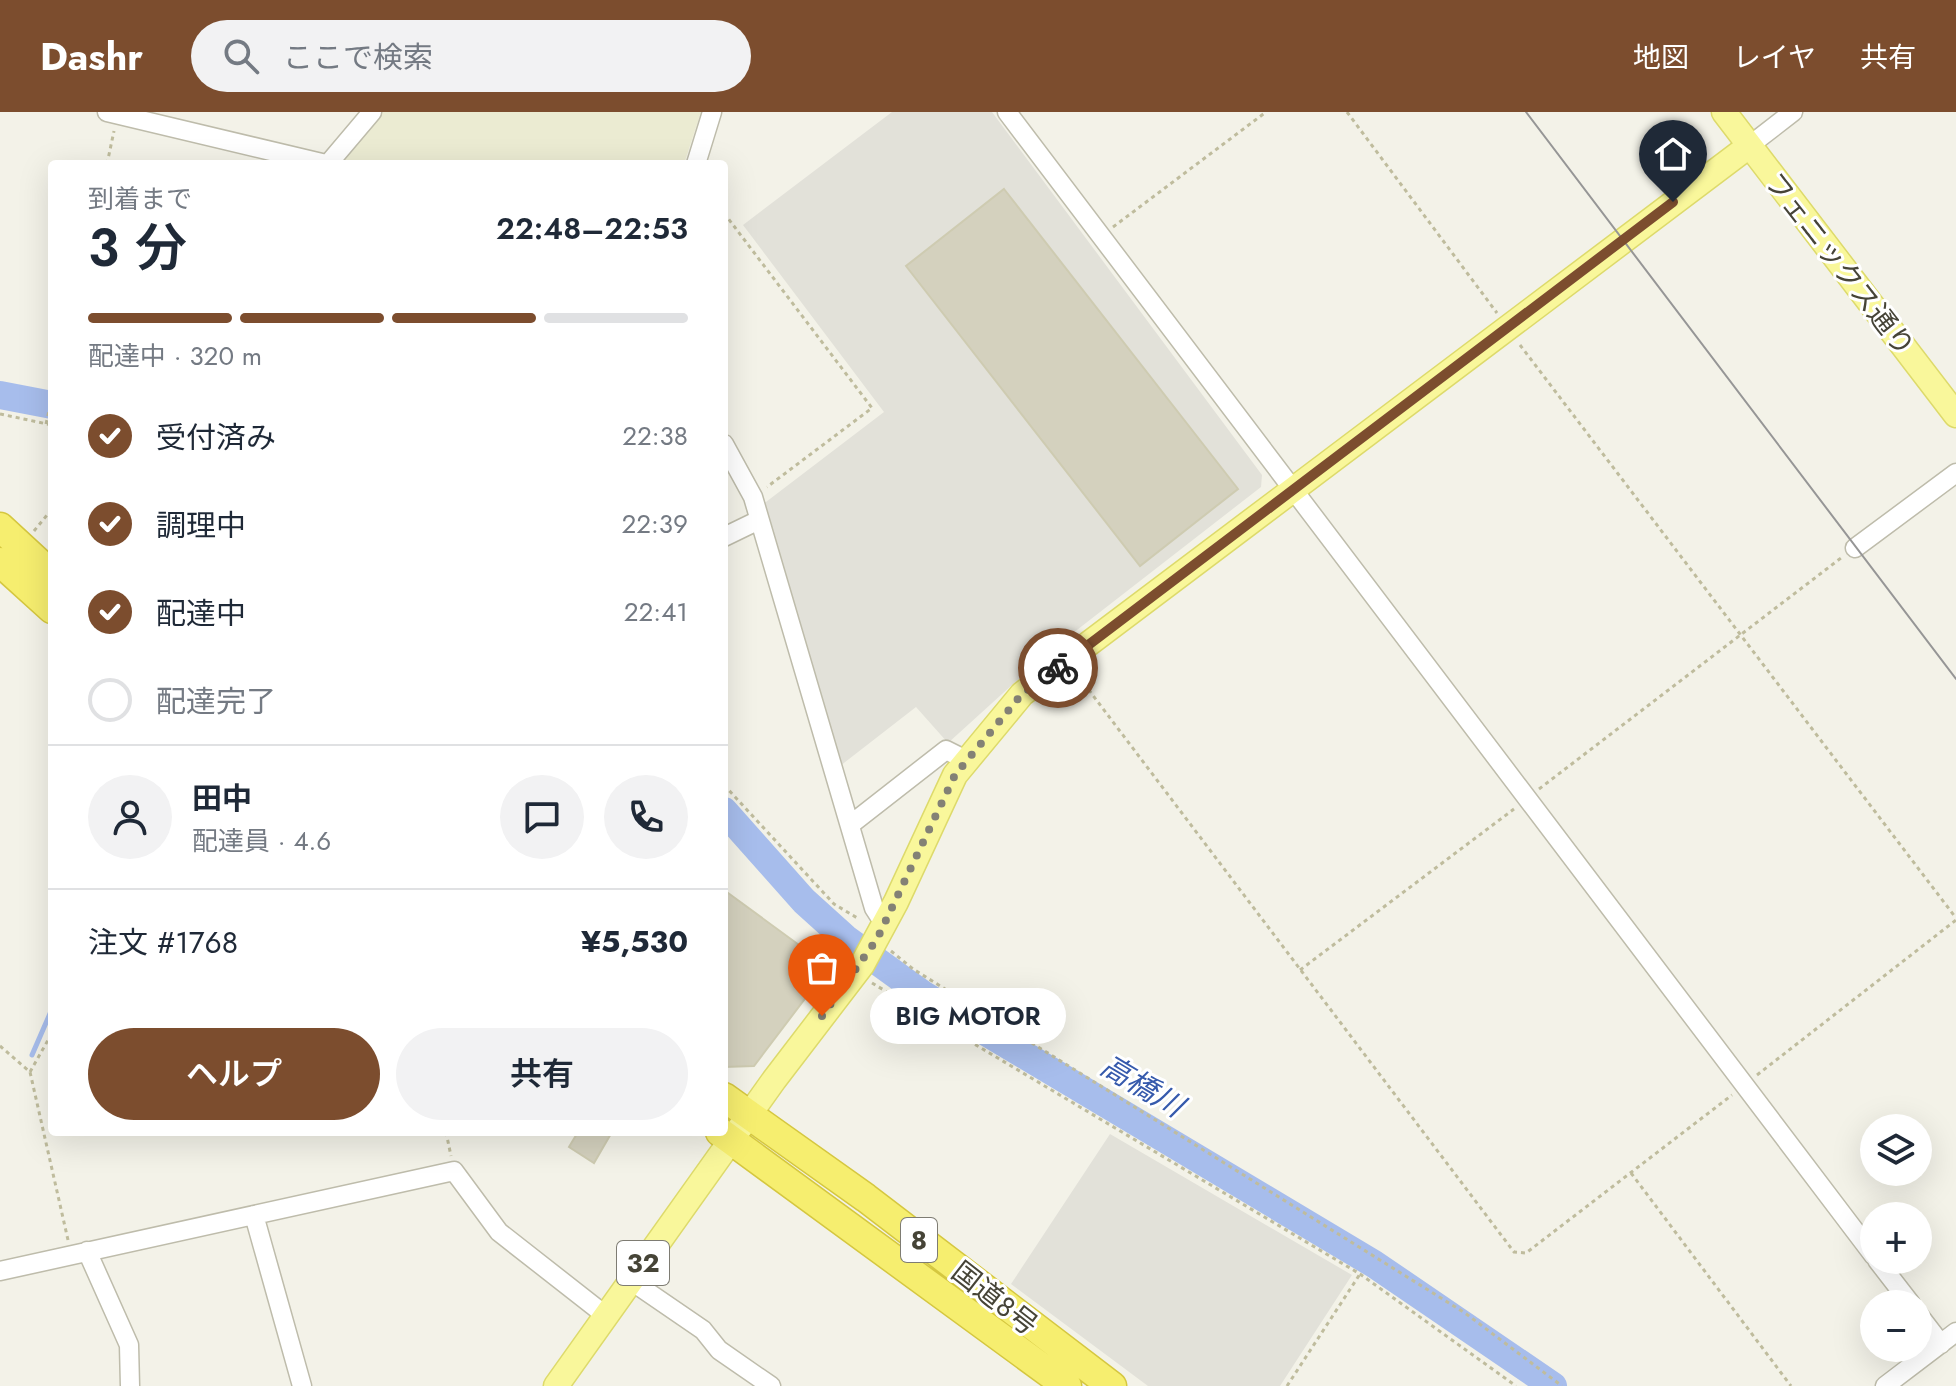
<!DOCTYPE html>
<html lang="ja">
<meta charset="utf-8">
<style>
:root{--surface:#fff;--page:#f2f2f3;--text:#1f2937;--muted:#747a83;--line:#e0e1e3;--accent:#7c4d2e}
body{margin:0;font-family:Jost,"Noto Sans JP",sans-serif;background:var(--page);color:var(--text);height:100vh;display:flex;flex-direction:column;font-size:30px;white-space:nowrap}
*{box-sizing:border-box;margin:0}
p{font-size:26px;color:var(--muted)}
.icon{flex:none;width:44px;height:44px;fill:none;stroke:currentColor;stroke-width:2;stroke-linecap:round;stroke-linejoin:round}
.map{position:relative;flex:1;overflow:hidden}
.panel{position:absolute;left:48px;top:48px;width:680px;height:976px;display:flex;flex-direction:column;background:var(--surface);border-radius:8px;box-shadow:0 8px 32px #0002}
.panel>*{flex:none}
.tools{position:absolute;left:1860px;top:1002px;display:grid;gap:16px}
.tools a{display:grid;place-items:center;width:72px;height:72px;border-radius:50%;background:var(--surface);box-shadow:0 8px 32px #0002;font-size:40px}
.pin{position:absolute;display:grid;place-items:center;width:68px;height:68px;color:#fff;margin:-82px -34px;border-radius:50% 50% 50% 0;rotate:-45deg;box-shadow:0 0 8px #0007}
.pin .icon{rotate:45deg}
.courier{position:absolute;display:grid;place-items:center;width:80px;height:80px;margin:-40px;border:6px solid #7c4d2e;border-radius:50%;background:#fff;color:#222;box-shadow:0 2px 10px #0007}
.bubble{position:absolute;height:56px;border-radius:28px;background:var(--surface);box-shadow:0 8px 32px #0002;font-size:26px;font-weight:600;line-height:56px;text-align:center}
.overview em{font-style:normal;font-weight:600}
.overview div{display:flex;flex-direction:column-reverse}
.overview{display:flex;align-items:center;justify-content:space-between;height:136px;padding:0 40px}
h1{font-size:52px;font-weight:600;line-height:60px}
.bar{display:grid;grid-template-columns:repeat(4,1fr);gap:12px 8px;align-content:center;height:96px;padding:0 40px}
.bar i{height:10px;border-radius:6px;background:var(--line)}
.bar .current{background:var(--accent)}
.bar p{grid-column:span 4}
.line{display:flex;align-items:center;gap:20px;padding:0 40px;border-top:2px solid var(--line)}
.line div{flex:1}
.round{display:grid;place-items:center;flex:none;width:84px;height:84px;border-radius:42px;background:var(--page)}
ol{padding:0 40px;list-style:none}
li{display:flex;align-items:center;gap:24px;height:88px}
li p{margin-inline-start:auto}
li .icon{padding:8px;border-radius:50%;background:var(--accent);color:#fff;stroke-width:4}
li:last-child{color:var(--muted)}
li i{width:44px;height:44px;border:4px solid var(--line);border-radius:50%}
.action{display:flex;gap:16px;margin-top:auto;padding:16px 40px}
.action a{flex:1;height:92px;border-radius:48px;background:var(--accent);color:#fff;font-size:32px;font-weight:600;line-height:92px;text-align:center}
.action a+a{background:var(--page);color:var(--text)}
header{display:flex;align-items:center;gap:48px;box-sizing:border-box;height:112px;padding:0 40px;background:var(--accent);color:#fff}
header strong{font-size:38px}
nav{display:flex;gap:44px;margin-inline-start:auto;font-size:28px}
.search{width:560px;height:72px;background:var(--page);display:flex;align-items:center;gap:20px;box-sizing:border-box;padding:0 28px;border-radius:44px;color:var(--muted);font-size:30px}
.map>svg:first-child{display:block}
</style>
<header>
<strong>Dashr</strong>
<div class="search"><svg class="icon" aria-label="search" viewBox="0 0 24 24"><circle cx="10" cy="10" r="6"/><path d="M15 15l6 6"/></svg>ここで検索</div>
<nav><a>地図</a><a>レイヤ</a><a>共有</a></nav>
</header>
<div class="map">
<svg width="1956" height="1274" viewBox="0 0 1956 1274">
<rect width="100%" height="100%" fill="#f3f2e8"/>
<path fill="#e2e1d9" d="M892 0H992L1262 363 1261 375 1046 542 948 631 916 595 840 654 762 393 884 300 743 113Z
M1110 1022 1352 1163 1280 1274H1148L1011 1172Z"/>
<path fill="#ebebd2" d="M382 0H701L684 52H337Z"/>
<g fill="none" stroke-linecap="round" stroke-linejoin="round">
<path stroke="#a7bdec" stroke-width="5" d="M32 943 52 897"/>
<path stroke="#a7bdec" stroke-width="28" d="M0 283 52 293
M724 699 804 789 845 826 924 883 1374 1152 1553 1274"/>
</g>
<path fill="#d4d1be" stroke="#cecbb1" stroke-width="2" d="M1004 77 1238 377 1140 454 906 154Z
M724 778 829 855 754 954 724 955Z
M578 1020H612L594 1051 569 1035Z"/>
<g fill="none" stroke-linecap="round" stroke-linejoin="round">
<defs>
<path id="minor" d="M107 0 326 52
M1007 0 1874 1144
M1749 34 1793 0
M328 52 372 0
M696 52 712 0
M724 332 753 385 874 796 885 813
M724 425 759 408
M1855 436 1956 361
M850 713 946 638 966 648
M254 1103 302 1274
M87 1139 129 1233 130 1274
M1877 1148 1911 1192
M0 1159 454 1059 499 1120 605 1203
M630 1168 703 1218 719 1238 771 1274
M1918 1202 1941 1232
M1885 1274 1956 1220"/>
<path id="major" d="M1724 0 1956 303
M556 1274 774 968 862 853 896 790 955 663 1022 582 1749 34"/>
<path id="highway" d="M0 415 52 463
M0 450 52 497
M724 985 866 1086 1112 1274
M720 1020 1067 1274"/>
</defs>
<use href="#minor" stroke="#bebcab" stroke-width="21"/>
<use href="#major" stroke="#ddda6b" stroke-width="27"/>
<use href="#highway" stroke="#d5c740" stroke-width="31"/>
<path stroke="#bfbc9d" stroke-width="3" stroke-dasharray="4 4" stroke-linecap="butt" d="M1347 0 1497 201
M107 52 114 19
M724 101 872 296 767 375
M1113 115 1266 0
M1520 233 1956 806
M0 302 52 313
M46 312 52 286
M34 419 52 397
M1079 565 1514 1140 1526 1141 1732 983
M724 673 834 792 859 807
M1539 677 1841 446
M891 839 913 857 1465 1201 1562 1274
M1300 858 1514 697
M872 871 1360 1162 1516 1274
M0 934 30 960 68 1128
M30 960 52 921
M1757 963 1956 808
M446 1020 451 1044
M1631 1061 1791 1274
M1287 1274 1360 1162"/>
<use href="#minor" stroke="#fff" stroke-width="18"/>
<use href="#major" stroke="#f9f79b" stroke-width="24"/>
<use href="#highway" stroke="#f6ee6f" stroke-width="28"/>
<path stroke="#969696" stroke-width="2" d="M1526 0 1956 567"/>
</g>
<g fill="none" stroke-linecap="round" stroke-linejoin="round">
<path stroke="#838175" stroke-width="8" stroke-dasharray="0 14.4" d="M822 904 877 827 955 663 1022 582 1058 556"/>
<path stroke="#7c4d2e" stroke-width="10" d="M1058 556 1673 90"/>
</g>
<g text-anchor="middle" stroke-width="6" stroke-linejoin="round" paint-order="stroke">
<g fill="#fff" stroke="#7e7c73" stroke-width="2">
<rect x="901" y="1106" width="36" height="44" rx="6"/>
<rect x="617" y="1129" width="52" height="44" rx="6"/>
</g>
<g font-size="26" font-weight="bold" fill="#464437">
<text x="919" y="1137">8</text>
<text x="643" y="1160">32</text>
</g>
<g font-size="28" fill="#464437" stroke="#fff">
<text transform="translate(1840 152) rotate(52)" y="10">フェニックス通り</text>
<text transform="translate(995 1186) rotate(38)" y="10">国道8号</text>
</g>
<g font-size="30" font-style="italic" fill="#365aac" stroke="#fff">
<text transform="translate(1142 974) rotate(31)" y="10">高橋川</text>
</g>
</g>
</svg>
<div class="tools">
<a><svg class="icon" aria-label="layers" viewBox="0 0 24 24"><path d="M12 4l9 5-9 5-9-5zM3 14l9 5 9-5"/></svg></a>
<a>+</a>
<a>−</a>
</div>
<div class="pin" style="left:822px;top:904px;background:#ea580c"><svg class="icon" aria-label="bag" viewBox="0 0 24 24"><path d="M5 8h14l-1 12H6zM9 8a3 3 0 0 1 6 0"/></svg></div>
<div class="pin" style="left:1673px;top:90px;background:#1f2937"><svg class="icon" aria-label="home" viewBox="0 0 24 24"><path d="M3 11l9-7 9 7M6 9v11h12V9"/></svg></div>
<div class="courier" style="left:1058px;top:556px"><svg class="icon" aria-label="bike" viewBox="0 0 24 24"><circle cx="6" cy="16" r="4"/><circle cx="18" cy="16" r="4"/><path d="M6 16l4-8h5l3 8M10 8l3 8H6M13 5h3"/></svg></div>
<div class="bubble" style="left:870px;top:876px;width:196px">BIG MOTOR</div>
<section class="panel">
<div class="overview"><div><h1>3 分</h1><p>到着まで</p></div><em>22:48–22:53</em></div>
<div class="bar"><i class="current"></i><i class="current"></i><i class="current"></i><i></i><p>配達中 · 320 m</p></div>
<ol>
<li><svg class="icon" aria-label="check" viewBox="0 0 24 24"><path d="M5 12l5 5 9-10"/></svg>受付済み<p>22:38</p></li>
<li><svg class="icon" aria-label="check" viewBox="0 0 24 24"><path d="M5 12l5 5 9-10"/></svg>調理中<p>22:39</p></li>
<li><svg class="icon" aria-label="check" viewBox="0 0 24 24"><path d="M5 12l5 5 9-10"/></svg>配達中<p>22:41</p></li>
<li><i></i>配達完了</li>
</ol>
<div class="line" style="height:144px"><a class="round"><svg class="icon" aria-label="person" viewBox="0 0 24 24"><circle cx="12" cy="8" r="4"/><path d="M4 21q1-7 8-7t8 7"/></svg></a><div><b>田中</b><p>配達員 · 4.6</p></div><a class="round"><svg class="icon" aria-label="chat" viewBox="0 0 24 24"><path d="M4 5h16v11H9l-5 4z"/></svg></a><a class="round"><svg class="icon" aria-label="phone" viewBox="0 0 24 24"><path d="M5 4h4l2 5-3 2q2 4 5 5l2-3 5 2v4C11 20 4 13 5 4z"/></svg></a></div>
<div class="line" style="height:104px"><div>注文 #1768</div><b>¥5,530</b></div>
<div class="action"><a>ヘルプ</a><a>共有</a></div>
</section>
</div>
